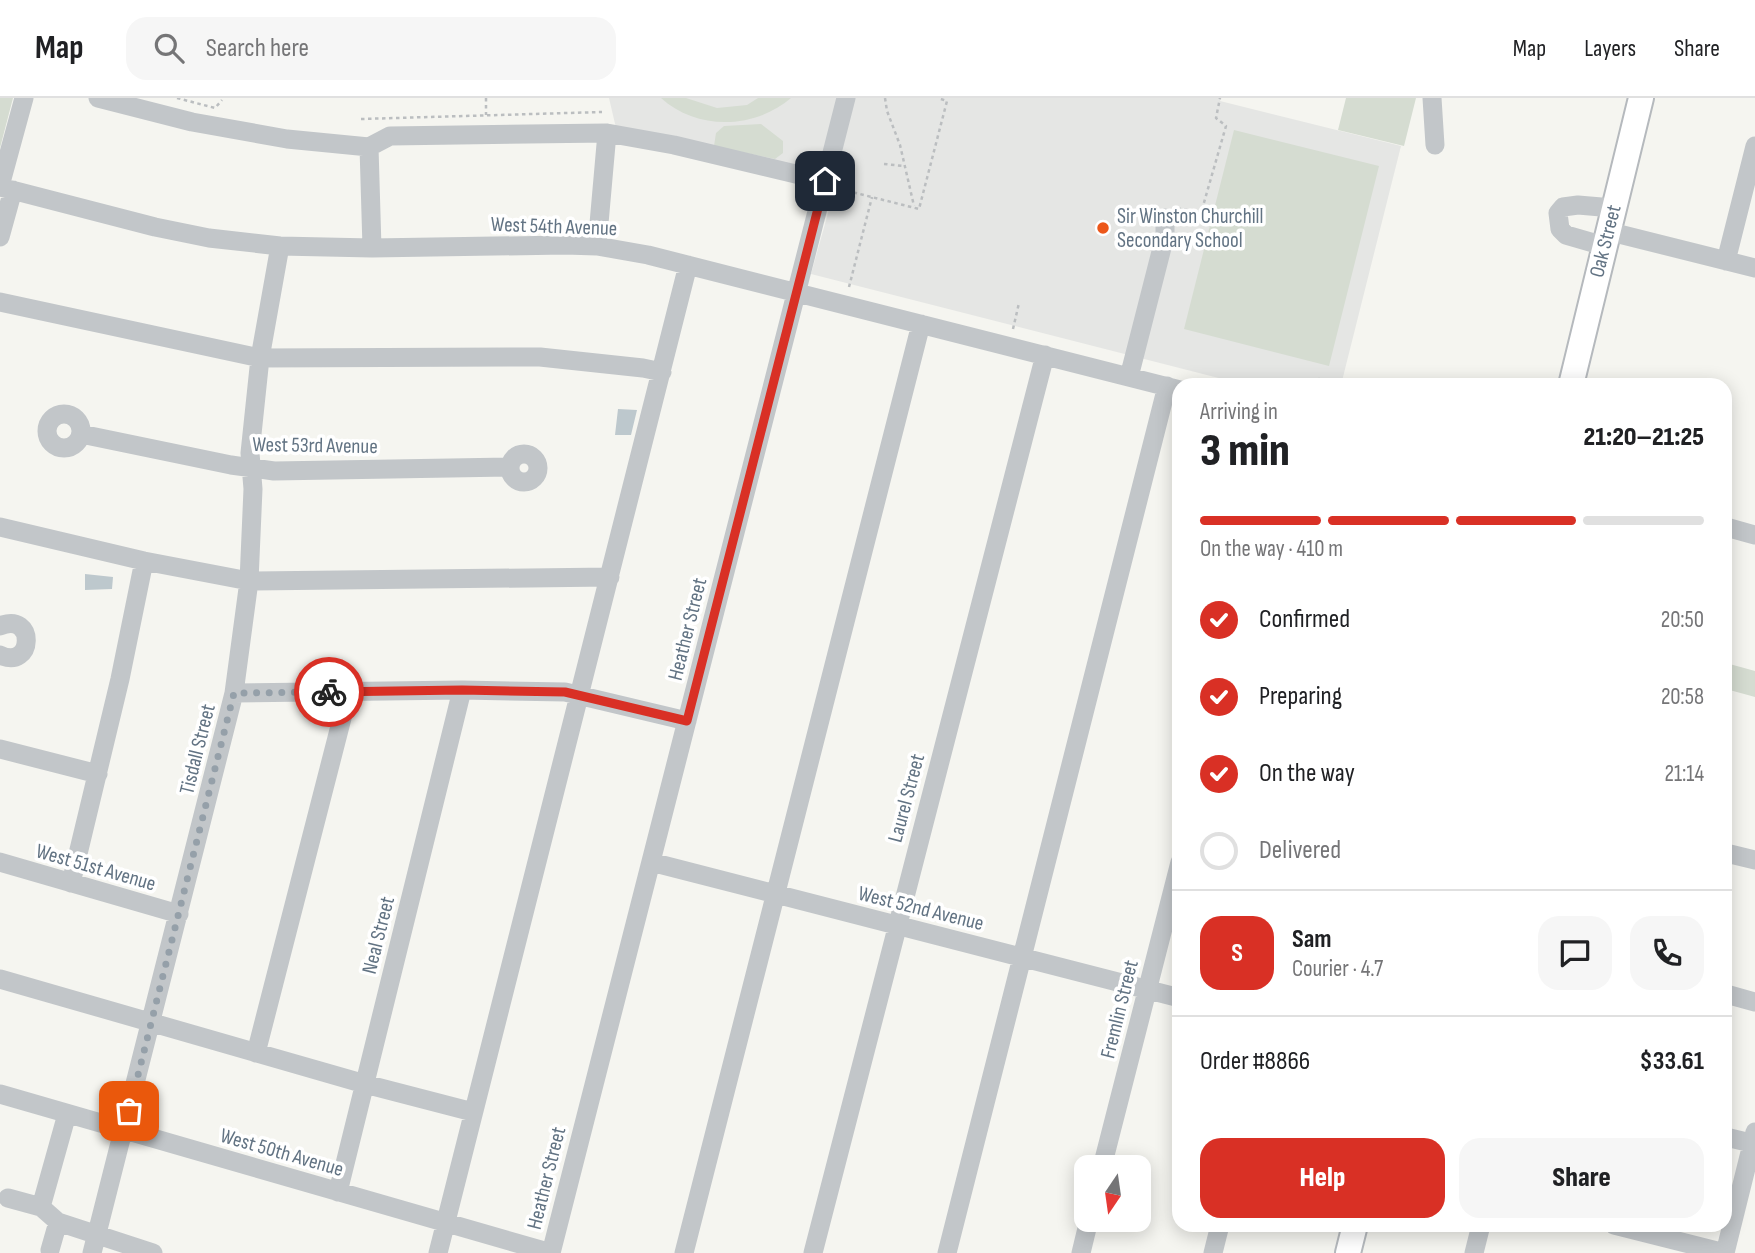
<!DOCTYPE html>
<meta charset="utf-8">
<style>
:root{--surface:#fff;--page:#f6f6f6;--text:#202124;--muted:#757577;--line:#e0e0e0;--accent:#d93025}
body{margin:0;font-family:"Sofia Sans Condensed",sans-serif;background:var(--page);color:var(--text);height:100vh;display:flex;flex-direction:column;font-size:26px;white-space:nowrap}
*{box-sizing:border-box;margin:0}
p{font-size:23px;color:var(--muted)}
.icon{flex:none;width:38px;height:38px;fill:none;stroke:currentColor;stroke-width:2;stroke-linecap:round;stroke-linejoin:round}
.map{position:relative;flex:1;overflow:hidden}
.details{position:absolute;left:1172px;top:280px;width:560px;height:854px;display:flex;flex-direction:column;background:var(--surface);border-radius:21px;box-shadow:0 4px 18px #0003}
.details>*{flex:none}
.needle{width:46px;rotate:193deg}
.controls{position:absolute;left:1074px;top:1057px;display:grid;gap:14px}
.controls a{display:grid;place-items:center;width:77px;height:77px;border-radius:14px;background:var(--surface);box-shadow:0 4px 18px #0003;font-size:35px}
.pin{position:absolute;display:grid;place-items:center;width:60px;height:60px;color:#fff;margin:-30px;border-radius:14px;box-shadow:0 4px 10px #0006}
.courier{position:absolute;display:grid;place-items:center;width:70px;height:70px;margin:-35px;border:5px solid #d93025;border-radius:50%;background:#fff;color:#222;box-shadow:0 2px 9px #0007}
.summary em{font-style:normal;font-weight:800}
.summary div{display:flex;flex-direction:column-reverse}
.summary{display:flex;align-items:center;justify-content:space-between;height:119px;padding:0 28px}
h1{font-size:46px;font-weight:800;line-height:52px}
.bar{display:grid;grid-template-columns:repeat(4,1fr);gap:10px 7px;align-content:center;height:84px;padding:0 28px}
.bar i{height:9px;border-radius:5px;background:var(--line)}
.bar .on{background:var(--accent)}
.bar p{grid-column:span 4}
.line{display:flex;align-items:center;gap:18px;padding:0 28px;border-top:2px solid var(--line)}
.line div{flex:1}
.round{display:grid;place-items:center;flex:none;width:74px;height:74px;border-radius:21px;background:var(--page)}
ol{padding:0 28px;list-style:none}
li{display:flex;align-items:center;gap:21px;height:77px}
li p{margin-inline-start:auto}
li .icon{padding:7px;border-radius:50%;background:var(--accent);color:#fff;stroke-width:4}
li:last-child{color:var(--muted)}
li i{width:38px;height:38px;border:4px solid var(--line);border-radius:50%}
.button{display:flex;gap:14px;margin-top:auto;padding:14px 28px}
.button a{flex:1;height:80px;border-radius:21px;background:var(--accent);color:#fff;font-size:28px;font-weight:800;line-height:80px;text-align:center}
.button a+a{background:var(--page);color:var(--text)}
header{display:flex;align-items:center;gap:42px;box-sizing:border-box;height:98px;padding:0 35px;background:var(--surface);border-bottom:2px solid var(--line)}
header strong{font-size:33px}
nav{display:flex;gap:38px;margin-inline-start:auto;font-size:24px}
.search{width:490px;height:63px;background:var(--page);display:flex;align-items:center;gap:18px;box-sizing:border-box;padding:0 24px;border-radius:21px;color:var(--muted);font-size:26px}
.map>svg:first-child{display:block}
</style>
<header>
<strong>Map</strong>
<div class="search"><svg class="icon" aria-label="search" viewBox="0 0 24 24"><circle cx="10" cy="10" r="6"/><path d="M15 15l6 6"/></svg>Search here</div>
<nav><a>Map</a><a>Layers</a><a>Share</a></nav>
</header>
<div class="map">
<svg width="1755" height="1155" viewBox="0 0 1755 1155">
<rect width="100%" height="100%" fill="#f5f5f0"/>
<path fill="#e5e6e4" d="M609 0H1221L1220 3 1401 48 1341 287H1246L811 176 837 83 616 30Z"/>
<path fill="#d5dcd1" d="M0 0H13L0 50Z
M661 0H686L717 10 747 7 758 0H791C755 31 697 33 661 0Z
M1346 0H1416L1404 48 1338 32Z
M761 26 783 43V55L775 61 714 48 716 35 724 28Z
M1234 32 1379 68 1329 268 1184 231Z
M1726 565 1755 573V599L1726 591Z"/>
<path fill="#bdc8cd" d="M618 311 637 312 631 337H615Z
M85 476 113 479 112 491 85 492Z"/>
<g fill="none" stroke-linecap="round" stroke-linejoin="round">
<defs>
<path id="major" d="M1571 287 1641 0
M1348 1155 1355 1127"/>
</defs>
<use href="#major" stroke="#b5b9bd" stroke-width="28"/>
<path stroke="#bbbec0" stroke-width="2.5" stroke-dasharray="3.5 3.5" stroke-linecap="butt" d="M177 0 215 10 222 2
M486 0V17
M885 0 887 13 900 47 914 108
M361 21 602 14
M884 66 904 68
M840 91 919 111 947 3 938 0
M1177 110 1201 115 1226 28 1216 20 1220 0
M849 189 872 99
M1013 231 1019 205
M1318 287 1320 280"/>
<path stroke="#c2c6c9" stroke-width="19" d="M98 0 192 24 287 41 369 49 390 38 607 35 674 47 825 83
M1432 0 1435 47
M369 49 372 150
M0 88 24 0
M0 89 155 129 209 140 280 148 372 150 565 147 597 148 648 157 1180 292
M1607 133 1755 170
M0 139 13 92
M597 148 607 35
M1604 148 1566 137 1560 131 1558 115 1563 109 1578 107 1613 110
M1726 163 1755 48
M0 204 260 260 540 259 643 270 662 274
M1129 279 1165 138V120
M47 333a17 17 0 1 1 34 0a17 17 0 1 1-34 0Z
M81 336 231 367 274 373 509 369
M510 370a14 14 0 1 1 28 0a14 14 0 1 1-28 0Z
M0 429 144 463 249 483 610 479
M1726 429 1755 437
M0 528C36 513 34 573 0 557
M234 595 462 592 565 594 687 623
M0 651 98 676
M1726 755 1755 762
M0 764 179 816
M651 764 1180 900
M71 785 120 581 144 463
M0 881 365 986 473 1014
M1726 896 1755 904
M256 955 349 593
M0 996 551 1155
M67 1016 41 1109 58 1124 153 1155
M1726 1039 1755 1046
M1102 1069 1180 764
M338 1094 462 592
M8 1100 41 1109
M1614 1127 1725 1155
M50 1152 58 1124
M92 1155 234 595 249 483 253 391 250 355 260 260 280 148
M438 1155 688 167
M551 1155 846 0
M684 1155 921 226
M813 1155 1045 257
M947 1155 1167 288
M1081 1155 1089 1122
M1213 1155 1220 1127
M1474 1155 1481 1127
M1725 1155 1755 1034"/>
<use href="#major" stroke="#fff" stroke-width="24"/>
</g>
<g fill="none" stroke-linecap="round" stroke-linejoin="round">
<path stroke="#95a0a9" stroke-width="7" stroke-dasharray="0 12.6" d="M129 1013 234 595 329 594"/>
<path stroke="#d93025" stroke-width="9" d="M329 594 462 592 565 594 687 623 825 83"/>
</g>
<circle fill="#ec571a" stroke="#fff" stroke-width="2.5" cx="1103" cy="130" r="7"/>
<g text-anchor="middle" stroke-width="7" stroke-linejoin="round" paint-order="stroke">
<g font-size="21" fill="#627383" stroke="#fff" text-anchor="start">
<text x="1117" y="125">Sir Winston Churchill<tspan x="1117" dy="24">Secondary School</tspan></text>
</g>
<g font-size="21" fill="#627383" stroke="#fff">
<text transform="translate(554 128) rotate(2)" y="7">West 54th Avenue</text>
<text transform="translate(1605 143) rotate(-76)" y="7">Oak Street</text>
<text transform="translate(315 347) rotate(1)" y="7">West 53rd Avenue</text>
<text transform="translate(687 531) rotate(-76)" y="7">Heather Street</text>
<text transform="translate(197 651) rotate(-76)" y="7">Tisdall Street</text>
<text transform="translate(906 700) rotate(-75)" y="7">Laurel Street</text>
<text transform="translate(96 769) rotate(16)" y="7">West 51st Avenue</text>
<text transform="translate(921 810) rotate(14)" y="7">West 52nd Avenue</text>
<text transform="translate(378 837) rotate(-76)" y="7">Neal Street</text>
<text transform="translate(1119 911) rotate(-76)" y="7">Fremlin Street</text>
<text transform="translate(282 1054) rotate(16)" y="7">West 50th Avenue</text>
<text transform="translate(546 1080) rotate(-76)" y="7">Heather Street</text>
</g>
</g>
</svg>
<div class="controls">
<a><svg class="needle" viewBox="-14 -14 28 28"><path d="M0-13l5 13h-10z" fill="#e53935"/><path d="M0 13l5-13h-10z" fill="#757577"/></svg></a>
</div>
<div class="pin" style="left:129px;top:1013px;background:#ea580c"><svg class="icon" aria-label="bag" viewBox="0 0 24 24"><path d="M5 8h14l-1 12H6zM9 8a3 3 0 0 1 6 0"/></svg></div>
<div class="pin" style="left:825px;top:83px;background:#1f2937"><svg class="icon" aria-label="home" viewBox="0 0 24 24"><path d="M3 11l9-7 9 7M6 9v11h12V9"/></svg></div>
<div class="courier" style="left:329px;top:594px"><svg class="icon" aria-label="bike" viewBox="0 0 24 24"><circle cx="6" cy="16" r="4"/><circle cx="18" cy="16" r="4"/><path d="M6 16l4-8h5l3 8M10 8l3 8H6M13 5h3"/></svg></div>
<section class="details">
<div class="summary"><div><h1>3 min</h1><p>Arriving in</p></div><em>21:20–21:25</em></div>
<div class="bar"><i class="on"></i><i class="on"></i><i class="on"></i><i></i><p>On the way · 410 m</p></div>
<ol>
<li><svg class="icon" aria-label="check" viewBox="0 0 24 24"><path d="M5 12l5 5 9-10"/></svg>Confirmed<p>20:50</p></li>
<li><svg class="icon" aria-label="check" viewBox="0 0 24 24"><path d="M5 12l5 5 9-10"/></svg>Preparing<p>20:58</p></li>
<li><svg class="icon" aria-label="check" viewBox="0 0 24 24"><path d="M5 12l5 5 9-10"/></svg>On the way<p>21:14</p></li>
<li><i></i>Delivered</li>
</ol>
<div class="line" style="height:126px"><b class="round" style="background:var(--accent);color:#fff">S</b><div><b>Sam</b><p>Courier · 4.7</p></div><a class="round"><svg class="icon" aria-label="chat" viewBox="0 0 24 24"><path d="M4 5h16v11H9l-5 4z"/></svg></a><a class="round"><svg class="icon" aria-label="phone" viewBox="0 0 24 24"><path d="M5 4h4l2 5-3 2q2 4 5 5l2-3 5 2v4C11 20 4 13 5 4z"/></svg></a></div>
<div class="line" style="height:91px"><div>Order #8866</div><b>$33.61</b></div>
<div class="button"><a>Help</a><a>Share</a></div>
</section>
</div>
